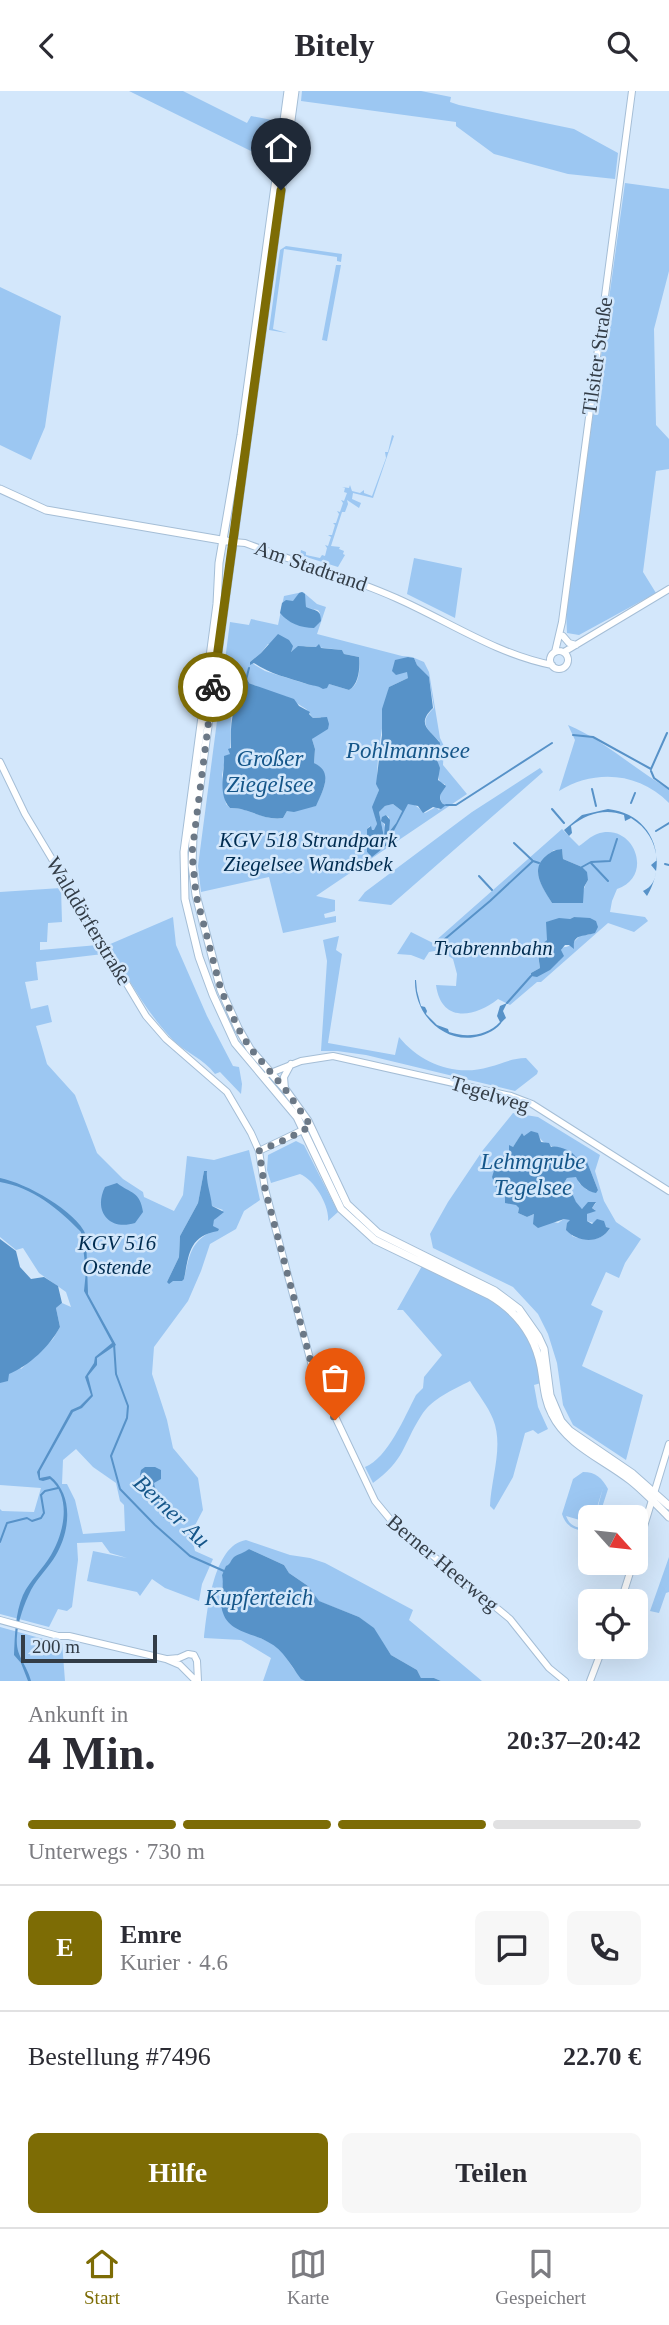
<!DOCTYPE html>
<html lang="de">
<meta charset="utf-8">
<style>
:root{--surface:#fff;--page:#f7f7f7;--text:#2b2b33;--muted:#7c7c81;--line:#e1e1e2;--accent:#7d6c05}
body{margin:0;font-family:"Times New Roman",serif;background:var(--page);color:var(--text);height:100vh;display:flex;flex-direction:column;font-size:26px;white-space:nowrap}
*{box-sizing:border-box;margin:0}
p{font-size:23px;color:var(--muted)}
.icon{flex:none;width:38px;height:38px;fill:none;stroke:currentColor;stroke-width:2;stroke-linecap:round;stroke-linejoin:round}
.map{position:relative;height:1590px;overflow:hidden}
.side{display:flex;flex-direction:column;background:var(--surface);flex:1}
.side>*{flex:none}
.needle{width:46px;rotate:117deg}
.fabs{position:absolute;left:578px;top:1414px;display:grid;gap:14px}
.fabs a{display:grid;place-items:center;width:70px;height:70px;border-radius:10px;background:var(--surface);box-shadow:0 7px 28px #0002;font-size:35px}
.scale{position:absolute;left:21px;bottom:18px;width:136px;box-sizing:border-box;padding-left:7px;border:4px solid #333d47;border-top:0;font-size:19px;line-height:24px;white-space:nowrap;color:#333d47;-webkit-text-stroke:5px #d3e7fb;paint-order:stroke}
.pin{position:absolute;display:grid;place-items:center;width:60px;height:60px;color:#fff;margin:-72px -30px;border-radius:50% 50% 50% 0;rotate:-45deg;box-shadow:0 0 7px #0007}
.pin .icon{rotate:45deg}
.courier{position:absolute;display:grid;place-items:center;width:70px;height:70px;margin:-35px;border:5px solid #7d6c05;border-radius:50%;background:#fff;color:#222;box-shadow:0 2px 9px #0007}
.overview em{font-style:normal;font-weight:700}
.overview div{display:flex;flex-direction:column-reverse}
.overview{display:flex;align-items:center;justify-content:space-between;height:119px;padding:0 28px}
h1{font-size:46px;font-weight:700;line-height:52px}
.bar{display:grid;grid-template-columns:repeat(4,1fr);gap:10px 7px;align-content:center;height:84px;padding:0 28px}
.bar i{height:9px;border-radius:5px;background:var(--line)}
.bar .active{background:var(--accent)}
.bar p{grid-column:span 4}
.line{display:flex;align-items:center;gap:18px;padding:0 28px;border-top:2px solid var(--line)}
.line div{flex:1}
.round{display:grid;place-items:center;flex:none;width:74px;height:74px;border-radius:10px;background:var(--page)}
.button{display:flex;gap:14px;margin-top:auto;padding:14px 28px}
.button a{flex:1;height:80px;border-radius:10px;background:var(--accent);color:#fff;font-size:28px;font-weight:700;line-height:80px;text-align:center}
.button a+a{background:var(--page);color:var(--text)}
header{display:flex;justify-content:space-between;align-items:center;height:91px;padding:0 28px;background:var(--surface);font-size:32px;font-weight:700}
.menu{display:flex;justify-content:space-around;align-items:center;height:98px;border-top:2px solid var(--line);background:var(--surface);font-size:19px;color:var(--muted)}
.menu a{display:grid;justify-items:center;gap:4px}
.menu .active{color:var(--accent)}
.map>svg:first-child{display:block}
</style>
<header><svg class="icon" aria-label="back" viewBox="0 0 24 24"><path d="M15 5l-7 7 7 7"/></svg>Bitely<svg class="icon" aria-label="search" viewBox="0 0 24 24"><circle cx="10" cy="10" r="6"/><path d="M15 15l6 6"/></svg></header>
<div class="map">
<svg width="669" height="1590" viewBox="0 0 669 1590">
<rect width="100%" height="100%" fill="#d3e7fb"/>
<path fill="#9cc7f2" fill-rule="evenodd" d="M129 0H183L247 32 251 25 272 29 267 68Z
M302 0H421L451 6 450 11 459 14 574 38 618 62 615 88 568 83 494 63 456 35V31L301 10Z
M625 92 669 98V180L654 238 656 334 669 348V378L656 380 643 481 656 502 579 544 567 542 566 519Z
M286 155 342 163 341 171 337 170V166L284 158 273 238 287 242 269 239 280 159Z
M336 174H341L327 250 322 249Z
M0 196 61 225 45 336 31 369 0 354Z
M392 344 394 345 373 407 353 402 352 408 361 412 359 417 347 409 348 413 345 421H342L331 455 340 456 339 458 344 460 343 463 345 464 338 476 300 464 301 459 306 461V464L320 467 322 464 325 465 327 457 325 454 328 455 331 446 328 444H332L335 434 333 432H336L339 423 337 420 340 421 343 412 341 409 344 410 347 402 344 401 345 397 342 396 349 397 350 394 352 400 360 402 364 399V402L372 405 386 367 385 361H388Z
M414 467 462 477 455 527 407 503Z
M303 501 317 513 326 516 317 543 402 565 412 566 424 571 429 581 440 647 444 655 443 674 467 703 316 805 335 809V820L324 823 325 827 336 825V831L283 842 269 786 201 801 198 775 230 531 249 534 251 528 278 534 284 505ZM299 502 305 508 306 517 318 519 320 522 298 534 286 528ZM268 553 290 561 306 555 342 559 344 563 359 566C360 578 360 593 349 599L329 593 310 594 265 580 250 571 261 562ZM408 566 414 567 417 574 429 587 434 617C418 632 427 638 439 650 438 664 436 679 440 692L445 693V697C440 701 438 707 443 713L439 719 436 716 425 722 411 711 418 710 419 702 415 696V701L411 704 388 751H385L386 754 372 765 367 761V738L370 735 372 739H375L377 733 373 716 379 699C372 686 386 615 389 596L408 587ZM255 594 263 599 287 606 306 618 313 627 321 626 315 644 312 648 315 658 314 672C333 684 324 698 315 715L287 720 283 727C263 730 249 716 230 717L226 713 222 684 225 669 230 663 231 626 237 609 244 597Z
M568 634C604 649 634 678 669 698V712C639 681 594 678 559 700L575 649Z
M540 677 543 681 391 814 358 810 365 801 472 721Z
M393 713 402 720 396 732 389 741V726L386 724 382 730C385 733 387 742 384 746L379 721 385 715Z
M562 738 579 755C585 751 591 745 597 743 634 730 655 786 617 798L612 810 610 821 645 826 648 830 634 841 608 832 541 891H537L510 914 498 908C474 927 441 932 436 894L456 895 457 883 453 868 440 859 429 861 424 869 411 864 397 863 411 841 433 852ZM554 759H562L563 768 582 776 588 789C583 797 583 805 576 812H552C539 789 528 778 554 759ZM574 826 596 830 595 839 589 844H581C578 846 576 849 573 852 563 861 562 849 559 870L531 885V882L540 877 537 858 547 849V831L570 828Z
M61 797 62 831 48 832 47 851H40V859L98 854 103 863 36 871 38 889 25 891 31 918 48 914 52 931 36 935 47 973 75 1004 97 1062 123 1088 143 1101 144 1106 174 1120 183 1104 187 1065 214 1069 249 1059 260 1109 244 1120 236 1138 210 1153 201 1180 188 1210 154 1256 152 1283 167 1329 173 1357 198 1387 203 1419 191 1442 195 1460 213 1468 202 1493 199 1510 165 1497 152 1488 140 1505 137 1501 87 1490 93 1460 127 1467 110 1462 102 1451 77 1452 78 1469 72 1516 67 1520 58 1518 49 1536 0 1523V1418L2 1420 34 1421 41 1397 0 1394V1247L21 1278 53 1248 60 1236 56 1217 62 1212 71 1216 66 1201 39 1182 23 1157 16 1159 0 1146V801ZM204 1080 207 1081V1094L212 1115 223 1119 214 1129 209 1142C189 1153 189 1168 184 1188L167 1191 179 1166 180 1145 198 1112ZM76 1358 93 1376 116 1392 120 1410 124 1414 125 1440 83 1443 75 1409 67 1393H62L63 1369Z
M173 826 176 854 207 925 233 975 239 976 242 993 241 1003 220 981 215 983C204 968 186 962 173 949 146 921 128 887 108 854Z
M339 845 336 859 342 863 328 952 395 964 399 946C421 973 456 986 489 976 503 973 511 967 526 967L538 980 537 983 515 1000 366 964 337 960H321L327 870 323 849Z
M513 1022 538 1026 600 1064 595 1080 604 1110 616 1131 641 1148 625 1172 619 1187 606 1181 591 1214 603 1220 582 1275 643 1304 626 1369 573 1334 563 1314 557 1272 548 1243 538 1223 513 1196 433 1157 430 1143 448 1111 483 1059ZM522 1042 524 1045 539 1046C548 1059 566 1055 576 1066L586 1068 598 1099H587L579 1092 577 1085 567 1087 564 1092V1097L571 1101 576 1112 582 1118 596 1112 592 1117 595 1119 587 1123V1130L610 1137C602 1151 585 1150 572 1145L571 1128H564L558 1132 535 1127 534 1123 527 1126 518 1122 519 1117 492 1086C500 1070 513 1059 522 1042Z
M296 1050 304 1054 338 1121 328 1130C330 1116 315 1089 300 1083L271 1092 267 1079 268 1064Z
M422 1175C460 1193 511 1209 530 1251 536 1264 538 1278 541 1292L534 1294 538 1316 548 1338 538 1343 533 1339 525 1342 513 1386 494 1419 490 1415C491 1387 504 1355 493 1328 488 1315 477 1302 470 1290 453 1299 432 1307 421 1325 402 1355 405 1369 373 1392L365 1376C388 1367 405 1325 416 1304L423 1297 424 1286 442 1264 403 1219H397Z
M583 1381C596 1381 602 1387 608 1398L599 1426H595L603 1397 594 1426H590V1432L566 1425C570 1436 579 1439 590 1435V1438C577 1442 566 1436 562 1423L573 1388Z
M246 1449 290 1464 310 1467 325 1472 413 1519 409 1529 482 1590H441L434 1587H421L417 1579 391 1564 373 1537 359 1526 318 1510 308 1495 289 1482 284 1474 249 1458C238 1467 228 1470 222 1484L224 1488 220 1506 255 1545 272 1552 284 1563 293 1577 305 1590H263L271 1567 241 1549 204 1547C207 1521 213 1454 246 1449Z
M669 1466V1501L666 1502 659 1522 650 1520Z
M0 1536 58 1552 62 1551 65 1590H0Z"/>
<path fill="#5792c8" fill-rule="evenodd" d="M302 501 305 503 306 516C315 520 321 518 321 530L314 537C301 537 288 532 280 522L282 512 286 509 293 510 299 502Z
M278 543 289 549 293 555 291 561 298 555 316 556 319 553 321 557 342 559 344 563 359 566C360 577 359 593 349 599L329 593 327 597 323 598C317 594 313 595 307 593 289 587 270 583 254 572L250 574V571L261 562Z
M408 566 414 567 417 574 429 586 433 617C415 634 431 639 440 652L437 669 440 677 438 689 446 695C443 701 436 705 443 713L446 714 441 718 433 716 423 722 418 715 408 713 388 751H385L387 754 372 766 367 761V738L371 735 372 739H374L377 733 372 716 379 699 376 693 382 644V618L389 596 408 587 407 581 396 584 392 580 395 569ZM393 713 402 720 396 732 389 741 390 729 386 724 382 726 381 730 385 733 384 746 379 721 385 715Z
M248 592 294 608 299 615 310 621 309 623 313 627 327 626 329 633 328 638 312 648 315 658 314 672C334 681 323 699 316 715L294 721 287 720 283 727C263 730 248 716 230 717 217 703 225 681 224 665L230 663 228 658 231 657C230 632 232 612 248 592Z
M608 718C653 723 669 768 647 805L643 800C652 796 655 789 656 780L651 774 657 769C655 750 647 737 631 727L625 730 624 724C604 717 587 723 571 735L572 742 569 745 564 739 582 724Z
M562 758 563 768 582 776 587 781 588 789 584 796 583 812H552C543 797 529 779 546 765 552 760 555 759 562 758Z
M574 826 590 827 596 830 598 836 595 842C584 846 572 842 574 858L569 854H565L561 859 564 865 550 879 537 886 531 885V882L540 877 538 863 534 854 539 852 542 853 547 849 546 831 559 827 570 828Z
M415 889H416L417 900 421 915 425 916 427 920 426 923 437 934 448 938 449 941C466 947 487 945 500 931L497 925 500 915 507 912 503 920 506 927C500 932 501 934 495 938 457 963 414 931 415 889Z
M531 1040 538 1042 541 1051 549 1052 551 1056C558 1054 572 1060 576 1066L586 1068 598 1099 596 1102C587 1101 579 1093 576 1086L567 1087 564 1092V1097L571 1100 576 1111 582 1118 588 1111H596L592 1117 596 1120 587 1123V1130L592 1133 597 1128 604 1130 606 1136 610 1137C601 1153 578 1152 566 1139L567 1132 570 1129 564 1128 538 1137 533 1133 534 1123 527 1126 518 1122 519 1117 516 1114 505 1112V1100L496 1096 492 1086 498 1067 509 1063V1054L513 1056 522 1042 524 1045Z
M204 1080H207C206 1092 211 1103 212 1115L224 1121 214 1129 213 1135 219 1138 218 1140C188 1145 189 1165 184 1188L182 1190H173L169 1193 167 1191 179 1166 180 1145 198 1112Z
M0 1087C26 1092 76 1120 86 1144L88 1203 116 1254 97 1267V1274L88 1285 93 1305 82 1317 73 1321 40 1380V1387L50 1385C74 1404 70 1440 56 1464 49 1476 38 1486 31 1499 24 1513 18 1530 17 1545 15 1566 26 1571 31 1590H28L21 1572 14 1564C15 1544 15 1523 23 1504 30 1489 43 1478 51 1464 64 1442 72 1406 50 1388L43 1390 39 1389 37 1381 71 1319 80 1315 91 1304 85 1286 94 1272 95 1266 112 1252 84 1200 86 1180 81 1141C59 1118 32 1096 0 1091Z
M117 1092C131 1103 140 1100 143 1121L135 1132C109 1140 93 1120 105 1096Z
M0 1148 16 1160 20 1176 31 1188 44 1186 58 1195 62 1212 56 1217 60 1236C49 1256 30 1274 9 1283L8 1290 0 1292Z
M145 1376H155L161 1379V1388L154 1392C156 1407 174 1411 170 1428L164 1427 158 1418 153 1413 155 1399 151 1392 140 1384 141 1379Z
M249 1458 284 1474 289 1482 308 1495 319 1510 359 1526 374 1537 391 1564 417 1579 421 1587H434L441 1590H305L301 1588C291 1575 284 1559 268 1551 253 1542 229 1541 223 1522 218 1508 225 1496 222 1484L226 1475C231 1473 230 1470 234 1466 238 1463 244 1462 249 1458Z"/>
<g fill="none" stroke-linecap="round" stroke-linejoin="round">
<path stroke="#5792c8" stroke-width="2" d="M248 592 246 589 249 577
M573 644 593 646 651 678 667 642
M651 680 654 687 669 698
M592 698 596 715
M631 712 635 702
M446 714H456L552 652
M552 718 564 732
M656 740 669 732
M514 752 532 769
M591 772 608 790
M665 773 669 774
M582 776 591 771 610 770 617 748
M479 785 492 799
M439 853 490 810 533 770 539 772
M507 912 531 885
M114 1253 116 1283 128 1315 127 1327 111 1365 120 1398 155 1434 190 1465 224 1480
M0 1451 7 1432 27 1427 32 1430 41 1427 44 1422 41 1404 45 1400 58 1397"/>
<defs>
<path id="tertiary" d="M233 451 245 452C295 471 347 485 396 507 448 530 496 563 552 574
M563 545 569 552 576 554
M550 569a9 9 0 1 1 18 0a9 9 0 1 1-18 0Z
M555 561 562 531 632 0
M564 561 669 498
M0 671 25 723 146 925 166 948 227 1001 251 1042 259 1060 265 1098 313 1279 375 1410 394 1433 510 1528 549 1577 565 1590
M268 983 301 970 333 965 511 1005 532 1013 669 1100
M285 998 284 986 291 973
M259 1060 307 1037
M635 1465 669 1353
M621 1510 633 1472
M0 1529 58 1545H69L166 1568 180 1574 196 1590
M168 1568 179 1567 188 1563 194 1564 197 1570 198 1590
M590 1590 603 1556"/>
<path id="secondary" d="M288 0 241 344 219 472 217 513 184 761 185 808 199 866 213 904 235 952 297 1026 341 1118 375 1149 489 1204C516 1220 535 1244 541 1276 544 1292 544 1308 552 1323 567 1354 603 1368 630 1389 644 1400 656 1413 669 1426
M295 0 193 745 192 774 196 804 221 899 238 937 250 958 285 998 308 1030 347 1113 378 1142 495 1200 519 1218 538 1245 544 1258 550 1304 561 1330 570 1340 633 1383 669 1415
M0 398 46 419 227 450"/>
</defs>
<use href="#tertiary" stroke="#a5bed6" stroke-width="8"/>
<use href="#secondary" stroke="#a5bed6" stroke-width="9"/>
<use href="#tertiary" stroke="#fff" stroke-width="6"/>
<use href="#secondary" stroke="#fff" stroke-width="7"/>
</g>
<g fill="none" stroke-linecap="round" stroke-linejoin="round">
<path stroke="#6b7886" stroke-width="7" stroke-dasharray="0 12.6" d="M213 596 192 762 196 804 221 899 238 937 250 957 285 998 311 1035 289 1047 259 1060 265 1098 313 1279 335 1329"/>
<path stroke="#7d6c05" stroke-width="9" d="M213 596 281 99"/>
</g>
<g text-anchor="middle" stroke-width="5" stroke-linejoin="round" paint-order="stroke">
<g font-size="21" fill="#333d47" stroke="#d3e7fb">
<text transform="translate(597 265) rotate(-82)" y="7">Tilsiter Straße</text>
<text transform="translate(311 475) rotate(19)" y="7">Am Stadtrand</text>
<text transform="translate(89 830) rotate(59)" y="7">Walddörferstraße</text>
<text transform="translate(490 1003) rotate(17)" y="7">Tegelweg</text>
<text transform="translate(443 1472) rotate(40)" y="7">Berner Heerweg</text>
</g>
<g font-size="21" font-style="italic" fill="#002c50" stroke="#d3e7fb">
<text x="308" y="756">KGV 518 Strandpark<tspan x="308" dy="24">Ziegelsee Wandsbek</tspan></text>
<text x="493" y="864">Trabrennbahn</text>
<text x="117" y="1159">KGV 516<tspan x="117" dy="24">Ostende</tspan></text>
</g>
<g font-size="23" font-style="italic" fill="#155689" stroke="#d3e7fb">
<text x="408" y="667">Pohlmannsee</text>
<text x="270" y="675">Großer<tspan x="270" dy="26">Ziegelsee</tspan></text>
<text x="533" y="1078">Lehmgrube<tspan x="533" dy="26">Tegelsee</tspan></text>
<text transform="translate(172 1420) rotate(43)" y="8">Berner Au</text>
<text x="259" y="1514">Kupferteich</text>
</g>
</g>
</svg>
<div class="fabs">
<a><svg class="needle" viewBox="-14 -14 28 28"><path d="M0-13l5 13h-10z" fill="#e53935"/><path d="M0 13l5-13h-10z" fill="#7c7c81"/></svg></a>
<a><svg class="icon" aria-label="locate" viewBox="0 0 24 24"><circle cx="12" cy="12" r="6"/><path d="M12 2v4M12 18v4M2 12h4M18 12h4"/></svg></a>
</div>
<div class="scale">200 m</div>
<div class="pin" style="left:335px;top:1329px;background:#ea580c"><svg class="icon" aria-label="bag" viewBox="0 0 24 24"><path d="M5 8h14l-1 12H6zM9 8a3 3 0 0 1 6 0"/></svg></div>
<div class="pin" style="left:281px;top:99px;background:#1f2937"><svg class="icon" aria-label="home" viewBox="0 0 24 24"><path d="M3 11l9-7 9 7M6 9v11h12V9"/></svg></div>
<div class="courier" style="left:213px;top:596px"><svg class="icon" aria-label="bike" viewBox="0 0 24 24"><circle cx="6" cy="16" r="4"/><circle cx="18" cy="16" r="4"/><path d="M6 16l4-8h5l3 8M10 8l3 8H6M13 5h3"/></svg></div>
</div>
<section class="side">
<div class="overview"><div><h1>4 Min.</h1><p>Ankunft in</p></div><em>20:37–20:42</em></div>
<div class="bar"><i class="active"></i><i class="active"></i><i class="active"></i><i></i><p>Unterwegs · 730 m</p></div>
<div class="line" style="height:126px"><b class="round" style="background:var(--accent);color:#fff">E</b><div><b>Emre</b><p>Kurier · 4.6</p></div><a class="round"><svg class="icon" aria-label="chat" viewBox="0 0 24 24"><path d="M4 5h16v11H9l-5 4z"/></svg></a><a class="round"><svg class="icon" aria-label="phone" viewBox="0 0 24 24"><path d="M5 4h4l2 5-3 2q2 4 5 5l2-3 5 2v4C11 20 4 13 5 4z"/></svg></a></div>
<div class="line" style="height:91px"><div>Bestellung #7496</div><b>22.70 €</b></div>
<div class="button"><a>Hilfe</a><a>Teilen</a></div>
</section>
<nav class="menu">
<a class="active"><svg class="icon" aria-label="home" viewBox="0 0 24 24"><path d="M3 11l9-7 9 7M6 9v11h12V9"/></svg>Start</a>
<a><svg class="icon" aria-label="map" viewBox="0 0 24 24"><path d="M3 6l6-2 6 2 6-2v14l-6 2-6-2-6 2zM9 4v14M15 6v14"/></svg>Karte</a>
<a><svg class="icon" aria-label="saved" viewBox="0 0 24 24"><path d="M7 4h10v16l-5-4-5 4z"/></svg>Gespeichert</a>
</nav>
